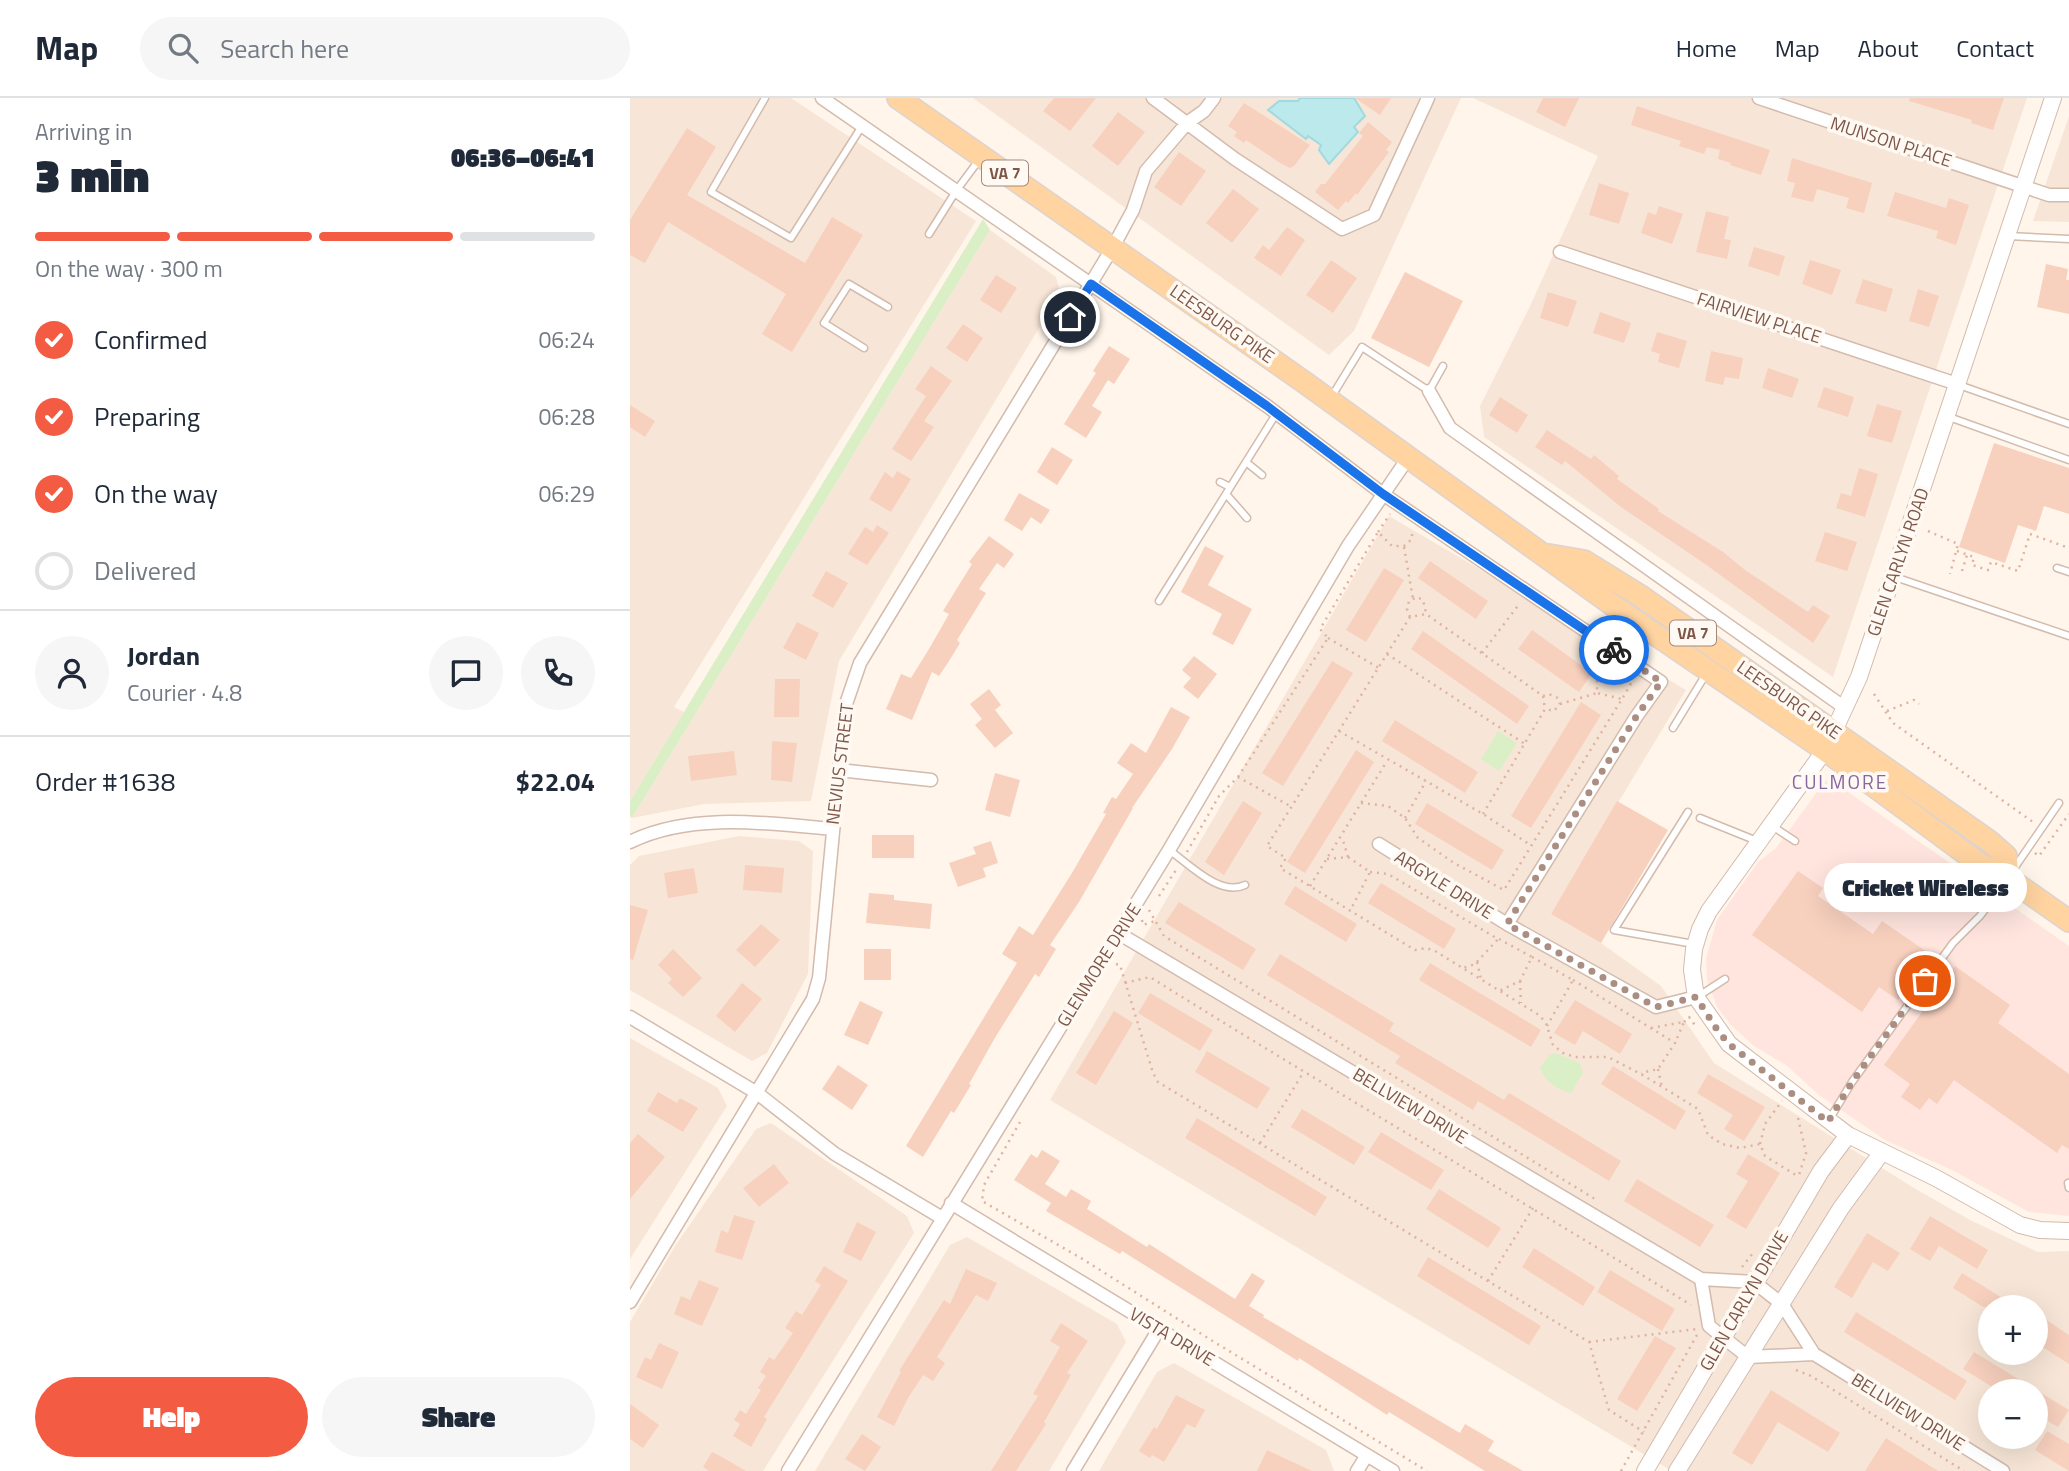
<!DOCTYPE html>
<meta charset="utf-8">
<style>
:root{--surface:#fff;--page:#f6f6f7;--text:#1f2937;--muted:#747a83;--line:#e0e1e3;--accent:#f45b43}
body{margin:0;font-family:"Titillium Web",sans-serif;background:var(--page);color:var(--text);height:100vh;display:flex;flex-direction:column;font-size:26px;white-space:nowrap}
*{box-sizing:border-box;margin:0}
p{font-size:23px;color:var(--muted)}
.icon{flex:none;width:38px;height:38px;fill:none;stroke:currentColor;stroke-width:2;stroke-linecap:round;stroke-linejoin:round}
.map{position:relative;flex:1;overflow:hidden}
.side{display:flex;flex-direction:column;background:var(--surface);width:630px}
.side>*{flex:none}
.fabs{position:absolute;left:1348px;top:1197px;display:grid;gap:14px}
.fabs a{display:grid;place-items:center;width:70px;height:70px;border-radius:50%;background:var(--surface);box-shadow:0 7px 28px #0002;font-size:35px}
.pin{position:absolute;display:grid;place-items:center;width:60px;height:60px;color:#fff;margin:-30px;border:4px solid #fff;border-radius:50%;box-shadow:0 2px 7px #0007}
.courier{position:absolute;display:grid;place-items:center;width:70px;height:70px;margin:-35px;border:5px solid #1a73e8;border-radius:50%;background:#fff;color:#222;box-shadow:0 2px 9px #0007}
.bubble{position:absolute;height:49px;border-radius:24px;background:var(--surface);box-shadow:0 7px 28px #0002;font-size:23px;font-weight:800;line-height:49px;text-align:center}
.headline em{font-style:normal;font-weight:800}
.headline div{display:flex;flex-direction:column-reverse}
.headline{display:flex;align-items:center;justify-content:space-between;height:119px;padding:0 35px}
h1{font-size:46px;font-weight:800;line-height:52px}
.bar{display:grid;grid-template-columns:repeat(4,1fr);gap:10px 7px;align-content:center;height:84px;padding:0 35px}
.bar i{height:9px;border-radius:5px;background:var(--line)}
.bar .selected{background:var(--accent)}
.bar p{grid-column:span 4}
.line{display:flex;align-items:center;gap:18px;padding:0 35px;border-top:2px solid var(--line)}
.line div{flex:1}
.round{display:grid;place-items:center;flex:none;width:74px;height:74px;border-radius:37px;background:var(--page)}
ol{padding:0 35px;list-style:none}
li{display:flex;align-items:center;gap:21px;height:77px}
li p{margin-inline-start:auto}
li .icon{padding:7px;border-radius:50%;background:var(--accent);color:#fff;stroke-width:4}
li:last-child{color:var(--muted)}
li i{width:38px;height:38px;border:4px solid var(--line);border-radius:50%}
.action{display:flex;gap:14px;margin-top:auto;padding:14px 35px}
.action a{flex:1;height:80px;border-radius:42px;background:var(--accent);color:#fff;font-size:28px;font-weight:800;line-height:80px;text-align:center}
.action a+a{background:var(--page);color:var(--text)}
header{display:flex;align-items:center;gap:42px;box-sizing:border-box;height:98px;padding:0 35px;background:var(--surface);border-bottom:2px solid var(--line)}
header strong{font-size:33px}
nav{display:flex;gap:38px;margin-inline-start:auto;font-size:24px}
.search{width:490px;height:63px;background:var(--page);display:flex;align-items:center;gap:18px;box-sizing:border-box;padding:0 24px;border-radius:38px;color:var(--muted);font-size:26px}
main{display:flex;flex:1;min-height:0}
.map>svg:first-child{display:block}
</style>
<header>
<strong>Map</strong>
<div class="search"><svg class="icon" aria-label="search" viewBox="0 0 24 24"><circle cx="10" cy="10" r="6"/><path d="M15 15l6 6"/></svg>Search here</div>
<nav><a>Home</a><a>Map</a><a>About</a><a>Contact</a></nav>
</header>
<main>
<section class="side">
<div class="headline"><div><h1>3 min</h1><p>Arriving in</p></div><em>06:36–06:41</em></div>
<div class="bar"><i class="selected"></i><i class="selected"></i><i class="selected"></i><i></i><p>On the way · 300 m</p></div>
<ol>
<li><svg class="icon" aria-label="check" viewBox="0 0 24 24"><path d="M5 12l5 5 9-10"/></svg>Confirmed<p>06:24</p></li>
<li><svg class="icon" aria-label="check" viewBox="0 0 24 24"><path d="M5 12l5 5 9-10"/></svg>Preparing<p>06:28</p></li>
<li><svg class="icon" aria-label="check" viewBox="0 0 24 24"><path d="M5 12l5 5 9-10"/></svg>On the way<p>06:29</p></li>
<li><i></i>Delivered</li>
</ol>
<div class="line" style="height:126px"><a class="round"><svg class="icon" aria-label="person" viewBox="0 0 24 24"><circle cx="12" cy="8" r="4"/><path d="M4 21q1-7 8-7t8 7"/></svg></a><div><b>Jordan</b><p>Courier · 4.8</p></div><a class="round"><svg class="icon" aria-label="chat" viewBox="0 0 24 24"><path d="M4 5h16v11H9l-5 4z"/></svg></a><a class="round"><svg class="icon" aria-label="phone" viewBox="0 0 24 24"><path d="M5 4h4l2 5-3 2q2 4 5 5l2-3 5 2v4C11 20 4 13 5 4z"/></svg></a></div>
<div class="line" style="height:91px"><div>Order #1638</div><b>$22.04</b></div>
<div class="action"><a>Help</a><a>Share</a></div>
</section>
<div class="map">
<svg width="1439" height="1373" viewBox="0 0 1439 1373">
<rect width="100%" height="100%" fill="#fff5ea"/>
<path fill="#f7e6d7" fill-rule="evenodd" d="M0 0H161L346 123 44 609 54 614 0 703Z
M343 0H831L724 233 699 257Z
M843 0H1397L1203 579 854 339 850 308 901 206 968 58Z
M1439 18V124L1403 123Z
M360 132 426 179 430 195 209 563 181 703 74 706 2 720Z
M759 418 1056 592 921 816 971 845 1031 888 1084 965 1284 1090 1342 1123 1408 1154 1439 1153V1373H1042L420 1002ZM1360 1209H1405V1255H1360ZM1360 1293H1405V1339H1360Z
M109 738 169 743 183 753 178 876 137 955 122 963 0 892V767L9 758Z
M0 940 88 990 97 1008 0 1161Z
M141 1025 277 1118 284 1135 133 1373H0V1224L45 1148 126 1031Z
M337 1139 487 1226 496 1244 419 1373H185L320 1147Z
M544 1265 696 1352 704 1373H469L527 1274Z"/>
<path fill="#ffe5de" d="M1195 683 1205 685 1439 848V1118L1399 1114 1322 1072 1255 1042 1189 997 1156 967 1124 948 1100 926 1087 909 1077 881 1076 861 1087 822 1128 764 1146 750Z"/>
<path fill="#daefc6" d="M353 121 360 132 2 720 0 718V703Z
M868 633 887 645 869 673 851 661Z
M925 955 950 965 953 975 941 995C927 992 915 983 910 970L919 957Z"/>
<path fill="#bbe9ec" stroke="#a0dadf" stroke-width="2" d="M670 0H724L735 18 724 29 728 34 699 66 689 52 691 47 678 38 676 41 638 12 649 3H668Z"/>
<path fill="#f7d0be" d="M424 0H466L440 33 413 13Z
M725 0H761L750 17Z
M913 0H949L935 29 906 14Z
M1280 0H1374L1363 32 1341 25 1342 22 1279 3Z
M614 5 680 47 664 68 660 70 650 65 616 42 614 45 604 38 607 34 598 28Z
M1007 8 1140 52 1131 77 1100 67 1101 65 1088 61 1090 52 1077 49 1074 56 1049 48 1051 43 1001 27Z
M488 14 515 34 488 68 462 48Z
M738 24 762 44 756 52 759 54 727 97 726 95 718 105 716 103 708 112 685 94 691 86H695L733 38 729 35Z
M57 30 86 49 57 97 175 165 202 119 233 137 162 254 132 236 156 196 38 124 15 165 0 157V122Z
M549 54 576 73 551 108 524 89Z
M1162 60 1242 85 1234 115 1216 110 1219 100 1187 91 1183 104 1161 99 1165 85 1157 83Z
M969 85 999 95 989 126 959 117Z
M603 91 629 111 602 145 576 125Z
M1265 94 1316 110 1319 100 1339 107 1326 147 1306 140 1308 133 1257 118Z
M1029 108 1053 116 1042 146 1011 135 1018 114 1026 117Z
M1076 113 1099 119 1094 141 1101 142 1097 161 1066 154Z
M657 129 675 142 651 178 624 160 633 147 639 152Z
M1124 149 1155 158 1149 178 1118 168Z
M701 162 727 180 703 215 676 197Z
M1180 162 1211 172 1202 197 1172 186Z
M1416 166 1438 171 1436 182H1439V216L1407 209Z
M775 174 833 203 799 269 741 240Z
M366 177 387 190 371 215 350 202Z
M1233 181 1263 191 1256 214 1225 205Z
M1288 191 1309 198 1299 229 1279 223Z
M918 194 947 203 938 229 910 220Z
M970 214 1001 225 994 245 963 235Z
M333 226 353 240 337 264 316 250Z
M1027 234 1057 243 1049 270 1028 264 1030 256 1021 253Z
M479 248 500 261 484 286 478 282 462 308 472 314 456 340 434 326 466 275 463 273Z
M1081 253 1113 260 1109 281 1095 279 1093 287 1075 283Z
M301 268 322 283 294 323 304 329 281 363 262 351 296 298 285 291Z
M1138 270 1169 281 1162 300 1132 290Z
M1194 289 1224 299 1218 319 1187 309Z
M870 299 898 317 887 335 859 317Z
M1247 306 1272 313 1262 345 1237 338Z
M0 307 25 323 15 339 0 329Z
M917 332 961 361 964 357 989 378 987 381 1029 411 1028 413 1093 454 1115 472 1178 514 1183 507 1200 518 1183 545 1078 468 991 409 935 363 932 367 905 349Z
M1364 345 1439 370V416L1414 408 1406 433 1388 427 1375 465 1329 449Z
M422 349 443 362 427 387 407 374Z
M1229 370 1248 376 1235 419 1206 410 1211 395 1221 398Z
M267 373 281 381 261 414 239 401 255 374 263 380Z
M389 395 420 412 411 426 401 419 392 433 374 422Z
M247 427 259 435 237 467 218 456 235 429 243 434Z
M1195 434 1227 444 1217 473 1185 463Z
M359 438 384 456 374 470 367 465 349 491 356 495 327 542 330 545 319 563 309 578 302 574 282 622 256 611 271 576 281 580 299 551 319 516 313 513 342 466 339 464Z
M575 448 594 458 578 487 622 511 603 547 582 536 592 516 551 494Z
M800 463 858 503 846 521 788 480Z
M754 470 774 482 736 544 716 532Z
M196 473 218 485 203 510 182 498Z
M167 524 189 535 176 562 153 550Z
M902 532 962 575 949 594 888 551Z
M793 533 899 608 887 626 781 551Z
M564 558 587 576 568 601 553 589 561 580 552 572Z
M702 563 723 575 653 688 632 675Z
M145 581H170L169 619H144Z
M359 591 371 607 365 612 383 635 365 650 345 627 352 621 340 606Z
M951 604 971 617 901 730 881 718Z
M541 609 560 619 542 651 502 710H503L449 804 420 847 426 851 409 879 405 876 366 938 339 986 341 987 324 1015 321 1013 293 1059 276 1048 387 865 372 856 389 828 403 837 442 775 476 716 473 715 482 699 486 701 503 676 487 665 501 645 516 655Z
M765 622 848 674 835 695 752 643Z
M142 643 167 645 162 684 141 682Z
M726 652 744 664 675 775 657 764Z
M104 653 107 677 61 683 58 658Z
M365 675 390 682 380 719 355 712Z
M613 703 632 715 594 777 575 764Z
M987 703 1038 732 971 845 921 816Z
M797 705 874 752 862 772 785 726Z
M242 737H284V760H242Z
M361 743 368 765 353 770 356 779 328 789 319 765 346 756 343 749Z
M115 767 154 770 152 795 113 792Z
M64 770 68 795 38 800 34 775Z
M1168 773 1193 790 1188 798 1243 836 1252 823 1300 856 1268 902 1249 889 1232 914 1122 837Z
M751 785 826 831 814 851 738 805Z
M665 788 727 826 716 844 654 806Z
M239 795 264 797V802L302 806 300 831 236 825Z
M549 804 626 851 613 872 535 825Z
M0 807 18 812 3 862 0 861Z
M131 826 150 842 125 869 106 852Z
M43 851 72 880 53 899 38 885 42 881 28 867Z
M234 851H261V882H234Z
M650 856 764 925 759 933 874 1002 879 995 991 1063 979 1083 848 1003 843 1012 765 965 770 958 637 877Z
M800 865 911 932 901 949 789 882Z
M1325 868 1380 907 1368 925 1439 976V1051L1432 1047 1427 1055 1324 982 1307 1006 1299 1000 1290 1012 1271 999 1280 986 1254 967Z
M112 885 132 901 105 934 86 918Z
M520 895 583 932 570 953 508 915Z
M945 902 1002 936 990 956 953 933 945 947 924 935Z
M230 903 253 914 238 947 214 937Z
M484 913 503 925 466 987 446 975Z
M577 953 640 990 627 1011 565 974Z
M208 967 238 987 222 1012 192 991Z
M983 968 1056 1013 1045 1032 971 986Z
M1078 976 1135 1009 1114 1043 1094 1031 1103 1017 1067 995Z
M28 994 47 1005 50 1000 68 1010 53 1034 17 1013Z
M672 1011 735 1049 724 1067 661 1029Z
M567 1020 697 1099 685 1118 555 1040Z
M751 1034 814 1072 801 1092 738 1054Z
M8 1036 35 1059 0 1101V1045Z
M412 1052 430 1063 415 1086 436 1099 441 1091 461 1103 457 1111 517 1149 519 1146 605 1201 622 1175 635 1183 619 1208 634 1217 633 1219 830 1335 835 1326 864 1343 858 1353 893 1373H855L759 1314 757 1317 669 1260 668 1263 492 1153 490 1156 416 1113 421 1105 384 1082 401 1056 407 1060Z
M1118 1056 1150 1075 1116 1131 1096 1119 1118 1083 1106 1076Z
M144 1066 159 1085 129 1109 113 1090Z
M1007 1081 1084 1127 1070 1149 994 1103Z
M809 1091 871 1130 858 1150 796 1111Z
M104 1117 125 1123 112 1162 85 1154 91 1132 98 1135Z
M1300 1118 1358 1152 1347 1171 1309 1148 1300 1163 1280 1151Z
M227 1124 246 1134 231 1163 213 1154Z
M1237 1135 1270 1155 1258 1173 1243 1164 1222 1200 1204 1189Z
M904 1150 965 1189 953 1208 892 1169Z
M798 1159 911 1228 899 1247 787 1178Z
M194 1168 218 1183 134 1319 137 1321 121 1349 103 1338 110 1326 104 1322 110 1312 116 1316 131 1292 128 1290 136 1278 130 1274 139 1259 144 1262 163 1235 155 1230 166 1213 172 1217 191 1187 185 1183Z
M336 1171 367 1185 358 1203 346 1197 307 1259 315 1265 303 1283 293 1277 278 1300 264 1328 247 1319 271 1274 269 1273 314 1202 320 1206Z
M980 1172 1045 1211 1032 1233 967 1194Z
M1332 1175 1387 1209H1353L1323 1190Z
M69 1182 89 1190 72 1228 44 1216 51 1198 60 1202Z
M1226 1214 1337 1283 1325 1302 1214 1234Z
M1415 1221 1439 1237V1266L1405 1244V1237Z
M431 1225 458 1243 437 1275 441 1277 414 1324 416 1326 386 1373H361L408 1298 403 1296 430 1249 420 1243Z
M1025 1238 1046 1250 1007 1313 987 1301Z
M29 1245 49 1254 32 1291 6 1279 15 1259 21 1262Z
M1344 1254 1439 1312 1428 1329 1405 1316V1293H1369L1333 1271Z
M1141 1292 1210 1335 1198 1354 1148 1324 1122 1367 1102 1355Z
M546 1297 575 1312 565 1330 557 1326 534 1364 522 1357 520 1360 509 1353 524 1329 527 1331Z
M0 1306 29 1327 13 1350 0 1341Z
M1417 1333 1439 1346V1373L1405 1352Z
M232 1336 251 1349 235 1373 215 1361Z
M1256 1340 1308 1373H1235Z
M637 1352 682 1373H627Z
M82 1354 90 1358 116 1373H79L73 1369Z"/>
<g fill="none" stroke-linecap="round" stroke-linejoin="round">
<defs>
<path id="service" d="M135 0 81 94 161 140 232 28
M299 136 326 93 349 62
M1378 138 1439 141
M234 250 194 225 219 186 258 209
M1329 287 1439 326
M702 298 732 249 799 293 813 268
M1319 319 1439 362
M616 364 632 377
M590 384 600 389
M596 396 617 420
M1427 470 1439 474
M1265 479 1439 538
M529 503 646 316
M1043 630 1076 576
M1058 714 984 832 1064 846
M1070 720 1127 743
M1142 728 1165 743
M539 752C559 766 590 799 615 787
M1383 772 1429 705
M1067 899 1095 881
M1199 1022 1222 984 1323 845 1350 818 1376 784
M1438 1085 1439 1090"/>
<path id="minor" d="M192 0 637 308 753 396 1031 584 1006 619 877 826
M523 0 605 61 712 131 744 117 798 0
M1129 0 1419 97H1439
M930 154 1327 286
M799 293 820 330 1215 610
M209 672 301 682
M0 744C60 714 138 725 202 731
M749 746 877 826 1026 909 1066 899
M488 835 1071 1181 1124 1184 1152 1206 1184 1256 1373 1373
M0 919 127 995 205 1056 312 1120
M321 1105 763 1373
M1071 1181 1079 1228 1118 1259 1184 1256
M0 1204 183 901 189 880 215 609 230 565 483 149 503 112 516 73 557 25 574 13 584 0
M158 1373 539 752 718 448 778 360
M443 1373 529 1231
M727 1373 737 1357"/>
<path id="tertiary" d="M1423 0 1229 579 1195 652 1079 813 1070 831 1064 851 1062 872 1066 899 1099 946 1218 1037 1306 1080 1390 1127 1410 1132 1439 1133
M1015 1373 1191 1073 1218 1037
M1047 1373 1211 1110 1252 1054"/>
<path id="primary" d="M268 0 674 284 991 513 1195 652 1350 766 1378 780 1439 823
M919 457 954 463 1012 499 1359 743 1376 758 1378 780"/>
</defs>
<use href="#service" stroke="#d3bbad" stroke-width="9"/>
<use href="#minor" stroke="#d3bbad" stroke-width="15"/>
<use href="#tertiary" stroke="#d3bbad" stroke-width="18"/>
<use href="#primary" stroke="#ddd3d0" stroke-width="24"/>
<path stroke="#deb3a0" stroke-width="2.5" stroke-dasharray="2 5" stroke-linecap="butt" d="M1298 433 1328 446 1320 476
M748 434 760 416
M774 449 783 501
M1327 453 1344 459 1342 467 1358 472 1361 464 1388 473 1400 436 1439 450
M1332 473 1337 457
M780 519 777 511 779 503 787 499 793 502 796 515
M698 540 749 570
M852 555 890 505
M757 556 895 646
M981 567 967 581V595L992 601
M1244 596 1263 625 1403 724
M913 598 919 596 928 600 930 606 924 613 915 611
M930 606 967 595
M1257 613 1284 602 1289 606
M709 633 853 716 899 746
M608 679 698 540 690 531 748 434 762 448H774L782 441V431
M731 705 758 708 775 720 788 740 824 765 874 792 992 601 1003 582 1002 581
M853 716 915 611 913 598 796 516 780 519 637 748 656 760 650 770 785 852 796 850 805 853 909 917 916 925 923 947 933 955 945 959H978L1011 976 1068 1011 1078 1037 1092 1046 1110 1050 1130 1046 1135 1058 1169 1079
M775 720 796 683
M557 754 589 698 608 679 662 709
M1405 755 1409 758 1439 716
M718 759 740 774 720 813
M697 761 718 759 712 739
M740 774 758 776 868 841 845 866 833 870
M680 788 757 663
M529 798 546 772
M519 812 534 838 965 1101
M512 822 513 827 525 823
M869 841 902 859 890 883 869 893
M902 859 943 882 917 928
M847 864 851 881
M486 866 490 867 523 975 528 984 959 1244 979 1312 1014 1334
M943 882 1045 945 1028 971 1011 975
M890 883 891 905
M495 885 520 879C699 991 881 1096 1061 1207
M1054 924 1059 919 1067 930
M1021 930 1054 924 1045 945
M1028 971 1032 989
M1168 1020 1176 1055 1169 1077
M390 1024 354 1087 352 1103 451 1160 581 1242 797 1373
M630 1045 673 975
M1130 1046 1135 1026 1152 1003
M1112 1169 1123 1155
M858 1183 903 1110
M959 1244 1067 1231
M1166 1272 1181 1278 1334 1373
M991 1373 1068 1235"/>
<use href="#service" stroke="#fff" stroke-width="6"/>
<use href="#minor" stroke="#fff" stroke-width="12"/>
<use href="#tertiary" stroke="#fff" stroke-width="16"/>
<use href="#primary" stroke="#ffd4a1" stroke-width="21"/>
</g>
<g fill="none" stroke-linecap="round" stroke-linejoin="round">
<path stroke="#ab8e81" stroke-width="7" stroke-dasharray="0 12.6" d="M984 552 1031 584 1006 619 877 826 1026 909 1066 899 1088 933 1099 946 1198 1024 1222 984 1295 883"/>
<path stroke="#1a73e8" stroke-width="9" d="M440 219 461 186 637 308 753 396 984 552"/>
</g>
<g text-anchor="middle" stroke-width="7" stroke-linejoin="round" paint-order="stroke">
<g fill="#fff9f3" stroke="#a5887c" stroke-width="2">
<rect x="352" y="62.5" width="46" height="25" rx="5"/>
<rect x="1040" y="522.5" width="46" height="25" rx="5"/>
</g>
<g font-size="16" font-weight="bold" fill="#7e5749">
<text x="375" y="81">VA 7</text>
<text x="1063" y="541">VA 7</text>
</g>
<g font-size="18" fill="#7e5749" stroke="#fff9f3">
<text transform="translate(1261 44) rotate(18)" y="6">MUNSON PLACE</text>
<text transform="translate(1129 220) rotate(18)" y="6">FAIRVIEW PLACE</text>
<text transform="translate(592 226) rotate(35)" y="6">LEESBURG PIKE</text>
<text transform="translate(1268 464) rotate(-71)" y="6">GLEN CARLYN ROAD</text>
<text transform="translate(1159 602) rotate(35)" y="6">LEESBURG PIKE</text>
<text transform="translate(210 666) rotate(-83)" y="6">NEVIUS STREET</text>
<text transform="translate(814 787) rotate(32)" y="6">ARGYLE DRIVE</text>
<text transform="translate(469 867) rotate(-58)" y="6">GLENMORE DRIVE</text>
<text transform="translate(780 1008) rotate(31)" y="6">BELLVIEW DRIVE</text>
<text transform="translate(1114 1203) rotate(-60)" y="6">GLEN CARLYN DRIVE</text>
<text transform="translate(542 1239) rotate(31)" y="6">VISTA DRIVE</text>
<text transform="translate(1278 1314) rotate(32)" y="6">BELLVIEW DRIVE</text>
</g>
<g font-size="19" letter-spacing="2" fill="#8765a0" stroke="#fff9f3">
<text x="1210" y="691">CULMORE</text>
</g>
</g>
</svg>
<div class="fabs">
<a>+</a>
<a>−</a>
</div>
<div class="pin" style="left:1295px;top:883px;background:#ea580c"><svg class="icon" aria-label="bag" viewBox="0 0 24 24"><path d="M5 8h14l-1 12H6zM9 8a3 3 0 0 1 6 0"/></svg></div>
<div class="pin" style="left:440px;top:219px;background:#1f2937"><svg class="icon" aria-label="home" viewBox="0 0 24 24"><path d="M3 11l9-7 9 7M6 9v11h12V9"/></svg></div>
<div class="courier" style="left:984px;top:552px"><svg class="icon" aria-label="bike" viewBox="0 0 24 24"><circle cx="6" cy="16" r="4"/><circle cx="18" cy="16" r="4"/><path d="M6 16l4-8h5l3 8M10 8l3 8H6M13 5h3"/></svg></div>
<div class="bubble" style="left:1194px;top:765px;width:203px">Cricket Wireless</div>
</div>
</main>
